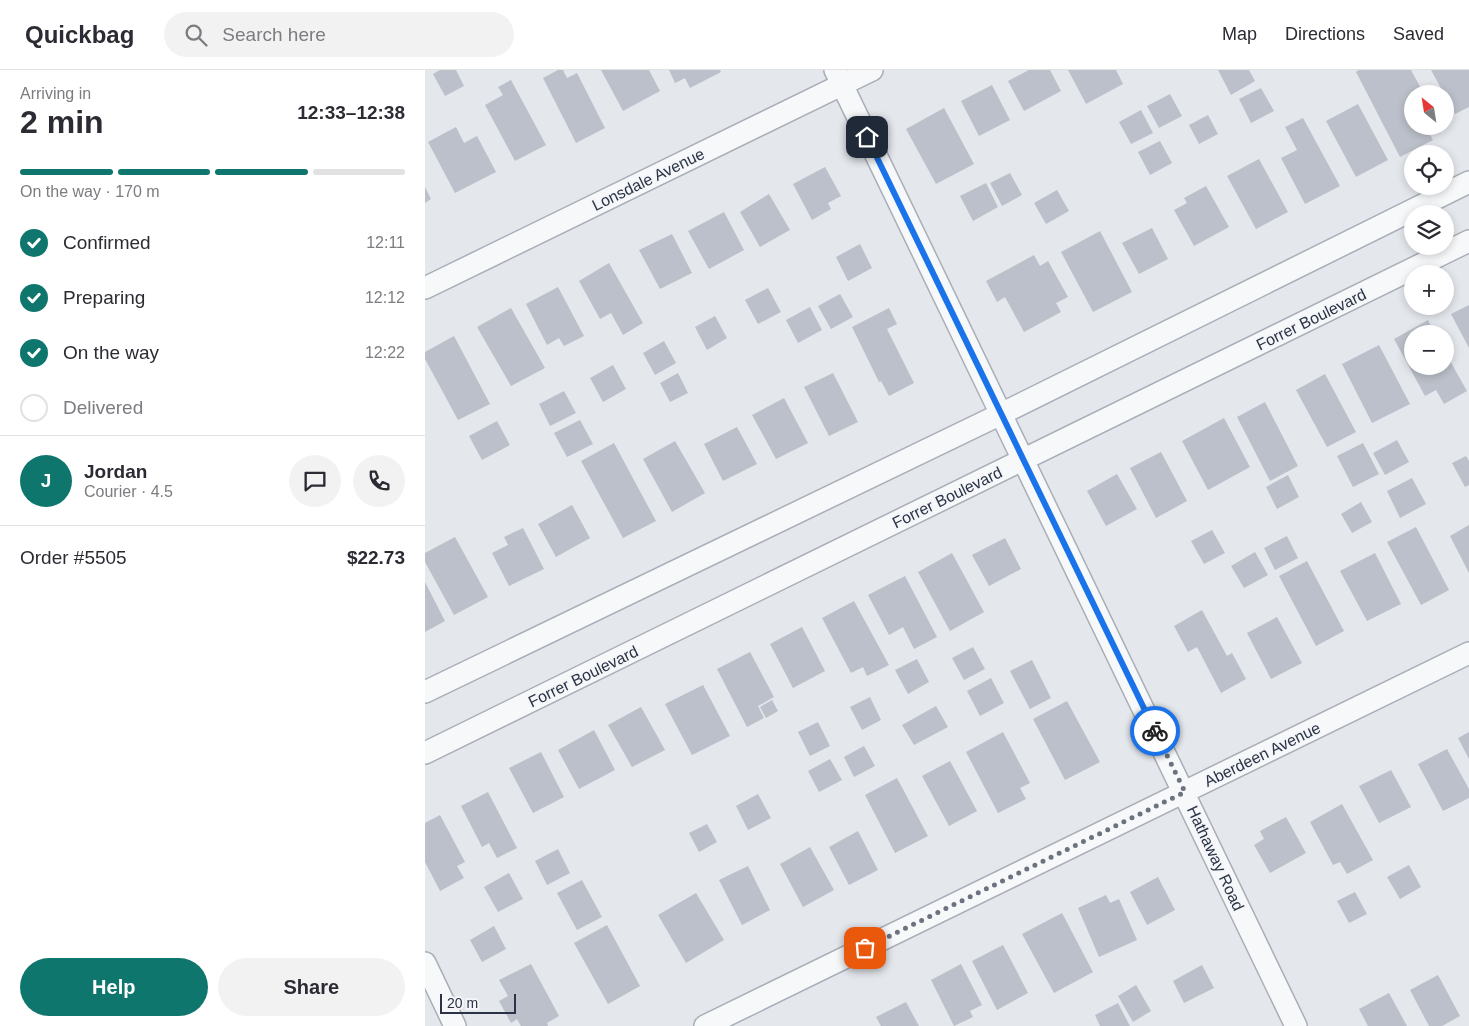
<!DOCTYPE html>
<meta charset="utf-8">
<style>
:root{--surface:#fff;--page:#f2f2f3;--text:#2b2b33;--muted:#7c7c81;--line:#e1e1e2;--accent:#0f766e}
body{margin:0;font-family:Arial,sans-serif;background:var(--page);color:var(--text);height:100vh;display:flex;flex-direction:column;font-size:19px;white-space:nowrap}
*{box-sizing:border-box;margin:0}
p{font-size:16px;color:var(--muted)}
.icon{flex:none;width:28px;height:28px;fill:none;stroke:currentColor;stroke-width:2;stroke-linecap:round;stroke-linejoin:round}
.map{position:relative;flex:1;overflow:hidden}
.sheet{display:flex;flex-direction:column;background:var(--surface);width:425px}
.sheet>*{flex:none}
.needle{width:32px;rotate:330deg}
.tools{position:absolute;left:979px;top:15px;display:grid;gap:10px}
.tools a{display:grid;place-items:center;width:50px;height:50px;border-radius:50%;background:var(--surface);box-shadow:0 2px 8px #0003;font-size:25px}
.scale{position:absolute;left:15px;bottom:12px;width:76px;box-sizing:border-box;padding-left:5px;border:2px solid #2b3445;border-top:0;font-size:14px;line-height:18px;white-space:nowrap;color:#2b3445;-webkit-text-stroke:4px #f4f6f9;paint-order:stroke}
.pin{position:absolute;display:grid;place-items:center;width:42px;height:42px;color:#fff;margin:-21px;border-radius:10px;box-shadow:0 2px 8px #0006}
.courier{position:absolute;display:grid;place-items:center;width:50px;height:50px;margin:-25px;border:4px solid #1a73e8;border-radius:50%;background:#fff;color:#222;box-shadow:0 1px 6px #0007}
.overview em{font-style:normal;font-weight:700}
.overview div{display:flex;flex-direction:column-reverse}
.overview{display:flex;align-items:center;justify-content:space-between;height:85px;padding:0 20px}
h1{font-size:32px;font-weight:700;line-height:38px}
.bar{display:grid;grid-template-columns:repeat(4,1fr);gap:8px 5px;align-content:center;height:60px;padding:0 20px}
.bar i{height:6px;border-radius:4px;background:var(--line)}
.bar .current{background:var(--accent)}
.bar p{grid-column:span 4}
.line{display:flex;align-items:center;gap:12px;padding:0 20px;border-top:1px solid var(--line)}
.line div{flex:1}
.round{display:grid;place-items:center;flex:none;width:52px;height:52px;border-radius:26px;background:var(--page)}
ol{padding:0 20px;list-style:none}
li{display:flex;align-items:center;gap:15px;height:55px}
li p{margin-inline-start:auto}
li .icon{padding:5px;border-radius:50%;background:var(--accent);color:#fff;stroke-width:4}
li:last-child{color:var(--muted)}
li i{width:28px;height:28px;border:2px solid var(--line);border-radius:50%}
.cta{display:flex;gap:10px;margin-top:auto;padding:10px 20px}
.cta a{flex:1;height:58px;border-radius:30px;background:var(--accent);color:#fff;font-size:20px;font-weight:700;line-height:58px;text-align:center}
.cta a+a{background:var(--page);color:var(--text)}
header{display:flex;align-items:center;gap:30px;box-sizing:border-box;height:70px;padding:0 25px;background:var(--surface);border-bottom:1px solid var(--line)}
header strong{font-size:24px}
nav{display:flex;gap:28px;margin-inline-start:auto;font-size:18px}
.search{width:350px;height:45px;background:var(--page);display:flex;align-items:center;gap:12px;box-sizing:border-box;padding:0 18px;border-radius:28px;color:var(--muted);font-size:19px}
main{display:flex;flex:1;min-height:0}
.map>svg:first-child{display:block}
</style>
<header>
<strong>Quickbag</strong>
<div class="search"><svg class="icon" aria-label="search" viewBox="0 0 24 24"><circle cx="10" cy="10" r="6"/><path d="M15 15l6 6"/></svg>Search here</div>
<nav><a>Map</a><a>Directions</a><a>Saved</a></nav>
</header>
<main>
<section class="sheet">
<div class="overview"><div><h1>2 min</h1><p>Arriving in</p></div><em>12:33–12:38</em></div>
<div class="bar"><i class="current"></i><i class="current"></i><i class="current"></i><i></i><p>On the way · 170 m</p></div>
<ol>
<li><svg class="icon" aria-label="check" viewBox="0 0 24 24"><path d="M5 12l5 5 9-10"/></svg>Confirmed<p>12:11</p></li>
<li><svg class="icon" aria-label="check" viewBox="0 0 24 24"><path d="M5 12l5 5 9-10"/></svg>Preparing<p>12:12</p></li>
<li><svg class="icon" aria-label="check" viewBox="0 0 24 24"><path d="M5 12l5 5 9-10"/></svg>On the way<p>12:22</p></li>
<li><i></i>Delivered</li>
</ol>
<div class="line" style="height:90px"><b class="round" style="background:var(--accent);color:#fff">J</b><div><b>Jordan</b><p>Courier · 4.5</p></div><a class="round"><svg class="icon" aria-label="chat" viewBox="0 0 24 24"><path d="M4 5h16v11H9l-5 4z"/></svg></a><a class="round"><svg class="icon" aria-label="phone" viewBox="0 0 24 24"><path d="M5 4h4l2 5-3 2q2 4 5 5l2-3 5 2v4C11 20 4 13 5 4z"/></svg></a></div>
<div class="line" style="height:65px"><div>Order #5505</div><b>$22.73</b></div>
<div class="cta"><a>Help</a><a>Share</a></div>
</section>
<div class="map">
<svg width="1044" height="956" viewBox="0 0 1044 956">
<rect width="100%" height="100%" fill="#e4e7ec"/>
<path fill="#bbc0ca" d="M15 0H31L39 16 20 26 8 4Z
M133 0H138L142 8 152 3 180 58 151 73 118 8Z
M176 0H224L235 21 198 41Z
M244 0H295L296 2 265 18 260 8 250 13Z
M604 0H625L636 21 599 41 583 11Z
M643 0H691L698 14 661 34Z
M793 0H824L830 11 806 25Z
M934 0H986L999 24H988V56H1000L1008 70 975 87 931 2Z
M1006 0H1044V37L1030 44Z
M86 10 121 75 90 91 60 35 78 25 73 17Z
M567 15 585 50 554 66 536 31Z
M836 18 849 41 826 53 814 29Z
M745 24 757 46 734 58 722 36Z
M933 34 963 90 931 107 901 51Z
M519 38 549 94 511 114 481 59Z
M716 40 728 63 706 74 694 52Z
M783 45 793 64 774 74 764 55Z
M878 48 915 116 880 134 856 88 872 80 860 57Z
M31 57 39 73 52 66 71 102 30 123 3 72Z
M735 71 747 93 725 105 713 82Z
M834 89 863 142 831 159 802 106Z
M400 97 416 126 403 133 406 139 387 150 368 114Z
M585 103 597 125 577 136 565 113Z
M561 113 573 137 548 151 535 126Z
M781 116 804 157 769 176 749 140 762 133 759 128Z
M0 117 6 129 0 133Z
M632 120 644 141 621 154 609 133Z
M344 124 365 160 335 177 315 142Z
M299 142 319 180 284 199 263 161Z
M727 158 743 189 714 204 697 173Z
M675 161 707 222 668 242 636 182Z
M247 164 267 203 235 219 214 180Z
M435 174 447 198 423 211 411 187Z
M609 185 615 196 623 191 643 227 631 233 636 242 599 262 580 227 572 232 561 211Z
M184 193 218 253 198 265 186 243 175 249 154 211Z
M133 217 159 266 139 276 134 268 122 275 101 234Z
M343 218 356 242 333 254 320 230Z
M415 224 428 247 406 259 393 236Z
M1044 235V278L1026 244Z
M385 237 397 260 373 273 361 250Z
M86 238 120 298 86 316 52 257Z
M464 238 472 254 462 259 489 313 464 326 456 311 454 312 427 257Z
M290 246 302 268 282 280 270 257Z
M1003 250 1010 264H988V296H1020V282L1042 321 1019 334 1011 320 1000 326 969 269Z
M29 266 65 334 33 350 0 289V282Z
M239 271 251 293 230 305 218 283Z
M954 275 985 334 947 353 917 294Z
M188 295 201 319 178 332 165 308Z
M253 303 263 323 245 332 235 313Z
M408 303 433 352 404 366 379 317Z
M900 304 931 362 902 377 871 320Z
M139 321 151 343 125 356 114 334Z
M359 328 383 373 351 389 327 345Z
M840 332 873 396 845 411 812 347Z
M799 348 825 397 783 420 757 371Z
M155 350 168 374 142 387 129 363Z
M72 351 85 375 57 390 44 366Z
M312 357 332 394 298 411 279 374Z
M972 370 984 392 960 405 948 383Z
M250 371 280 423 247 442 218 389Z
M189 373 231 451 198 468 156 391Z
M938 373 954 404 928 417 912 386Z
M736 382 762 431 731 448 705 398Z
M1041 386 1044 391V415L1040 417 1027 393Z
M692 404 712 439 681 456 662 421Z
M863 405 874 427 852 439 841 417Z
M987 408 1001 434 975 448 962 421Z
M936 432 947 452 927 463 916 444Z
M147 435 165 468 131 487 113 454Z
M1044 455V503L1025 466Z
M991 457 1024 520 996 535 962 472Z
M98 458 119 499 84 516 67 483 83 475 79 467Z
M787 460 800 483 779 494 766 471Z
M862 466 873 488 850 500 839 478Z
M30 467 63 527 29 545 0 492V483Z
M580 468 596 499 564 516 547 485Z
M830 482 843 505 819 518 806 496Z
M527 483 559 542 525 561 493 502Z
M950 483 976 534 942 551 915 501Z
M882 491 919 561 891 576 854 506Z
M480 506 512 567 489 579 478 557 464 565 443 525Z
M0 512 20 551 0 562Z
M429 531 464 595 442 606 438 597 426 603 397 548Z
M777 540 802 586 807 583 821 609 796 623 772 577 763 582 749 556Z
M852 547 877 593 846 609 822 563Z
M377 557 400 601 368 618 345 574Z
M548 577 560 599 539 610 527 588Z
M325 582 349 627 333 636 339 648 322 657 292 599Z
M492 589 504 612 483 624 470 600Z
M607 590 626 628 605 639 585 601Z
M566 608 579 633 555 646 542 621Z
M278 615 305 666 267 685 240 634Z
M445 627 456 650 437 660 425 637Z
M347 630 353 641 341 648 335 637Z
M642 631 675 692 640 710 608 649Z
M511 636 523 657 489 675 477 655Z
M216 637 240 680 207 697 183 655Z
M393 652 405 676 385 686 373 662Z
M169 660 190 700 154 719 133 680Z
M578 662 605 713 595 718 601 729 573 743 541 682Z
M1044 662V689L1033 668Z
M439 676 450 696 429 707 419 687Z
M1022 679 1044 719V728L1018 741 993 694Z
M116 682 139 727 108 743 84 698Z
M405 689 417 710 394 722 383 701Z
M525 691 552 741 524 756 497 706Z
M966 700 986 737 954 753 934 716Z
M472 708 503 766 470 783 440 725Z
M63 722 92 778 72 788 64 773 57 777 36 736Z
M333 724 346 748 323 760 311 736Z
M917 734 948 790 922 804 915 792 908 795 885 752Z
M15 745 40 792 32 796 39 808 15 821 0 792V753Z
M861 747 881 783 845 803 829 775 839 769 835 761Z
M282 754 292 772 274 782 264 763Z
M433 761 453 800 424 815 404 777Z
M385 777 409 820 378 837 355 794Z
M133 779 145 803 122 815 110 791Z
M984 795 996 817 975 829 962 807Z
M323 796 345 840 317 855 294 810Z
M84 803 98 829 73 842 59 817Z
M733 807 750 840 722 855 705 822Z
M157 810 177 847 152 860 132 823Z
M930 822 942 844 924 853 912 831Z
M271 823 299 870 261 893 233 845Z
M681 825 685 833 694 829 712 870 674 887 653 838Z
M637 843 668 902 629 923 597 864Z
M182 855 215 916 183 934 149 873Z
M69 856 81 879 57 892 45 870Z
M578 875 603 923 572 940 547 891Z
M106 894 134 946 122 953 123 956H96L92 949 86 953 74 931 83 926 74 910Z
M536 894 557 935 545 941 548 947 529 956 506 910Z
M777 895 789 918 759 933 748 911Z
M1013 905 1035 946 1017 956H1004L985 920Z
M711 915 726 941 708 952 693 926Z
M964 923 982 956H943L934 939Z
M481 932 494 956H456L451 947Z
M693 933 705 956H675L670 945Z"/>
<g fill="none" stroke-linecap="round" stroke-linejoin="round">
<defs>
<path id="street" d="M410 0 871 956
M0 218 447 0
M0 622 576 344 1044 112
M0 683 1044 171
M0 893 30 956
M280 956 1044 583"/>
</defs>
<use href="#street" stroke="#a9aeb7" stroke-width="24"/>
<use href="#street" stroke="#f7f8fa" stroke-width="21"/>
</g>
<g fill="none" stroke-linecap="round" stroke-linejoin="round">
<path stroke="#6c737f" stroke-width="5" stroke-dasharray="0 9" d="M440 878 760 722 730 661"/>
<path stroke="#1a73e8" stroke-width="6" d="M442 67 730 661"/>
</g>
<g text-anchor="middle" stroke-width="4" stroke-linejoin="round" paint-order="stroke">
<g font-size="16" fill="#2b3445" stroke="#f4f6f9">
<text transform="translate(223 109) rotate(-26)" y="6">Lonsdale Avenue</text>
<text transform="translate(886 249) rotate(-26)" y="6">Forrer Boulevard</text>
<text transform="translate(522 427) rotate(-26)" y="6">Forrer Boulevard</text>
<text transform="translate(158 606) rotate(-26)" y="6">Forrer Boulevard</text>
<text transform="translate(837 684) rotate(-26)" y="6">Aberdeen Avenue</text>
<text transform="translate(791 788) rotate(65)" y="6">Hathaway Road</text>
</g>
</g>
</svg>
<div class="tools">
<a><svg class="needle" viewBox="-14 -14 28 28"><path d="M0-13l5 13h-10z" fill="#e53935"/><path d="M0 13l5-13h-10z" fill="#7c7c81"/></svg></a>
<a><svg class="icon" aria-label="locate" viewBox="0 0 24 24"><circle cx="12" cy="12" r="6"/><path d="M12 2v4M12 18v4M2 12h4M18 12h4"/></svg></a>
<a><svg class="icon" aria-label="layers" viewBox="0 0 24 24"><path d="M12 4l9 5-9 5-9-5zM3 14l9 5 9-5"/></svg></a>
<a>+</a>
<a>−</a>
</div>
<div class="scale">20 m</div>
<div class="pin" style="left:440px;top:878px;background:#ea580c"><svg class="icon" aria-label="bag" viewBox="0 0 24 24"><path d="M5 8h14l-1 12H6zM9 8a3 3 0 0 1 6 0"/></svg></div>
<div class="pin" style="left:442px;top:67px;background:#1f2937"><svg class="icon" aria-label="home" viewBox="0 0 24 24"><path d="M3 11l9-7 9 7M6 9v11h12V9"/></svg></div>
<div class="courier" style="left:730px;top:661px"><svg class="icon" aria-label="bike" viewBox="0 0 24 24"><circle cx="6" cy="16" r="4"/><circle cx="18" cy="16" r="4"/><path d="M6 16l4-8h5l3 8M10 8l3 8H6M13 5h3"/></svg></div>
</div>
</main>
